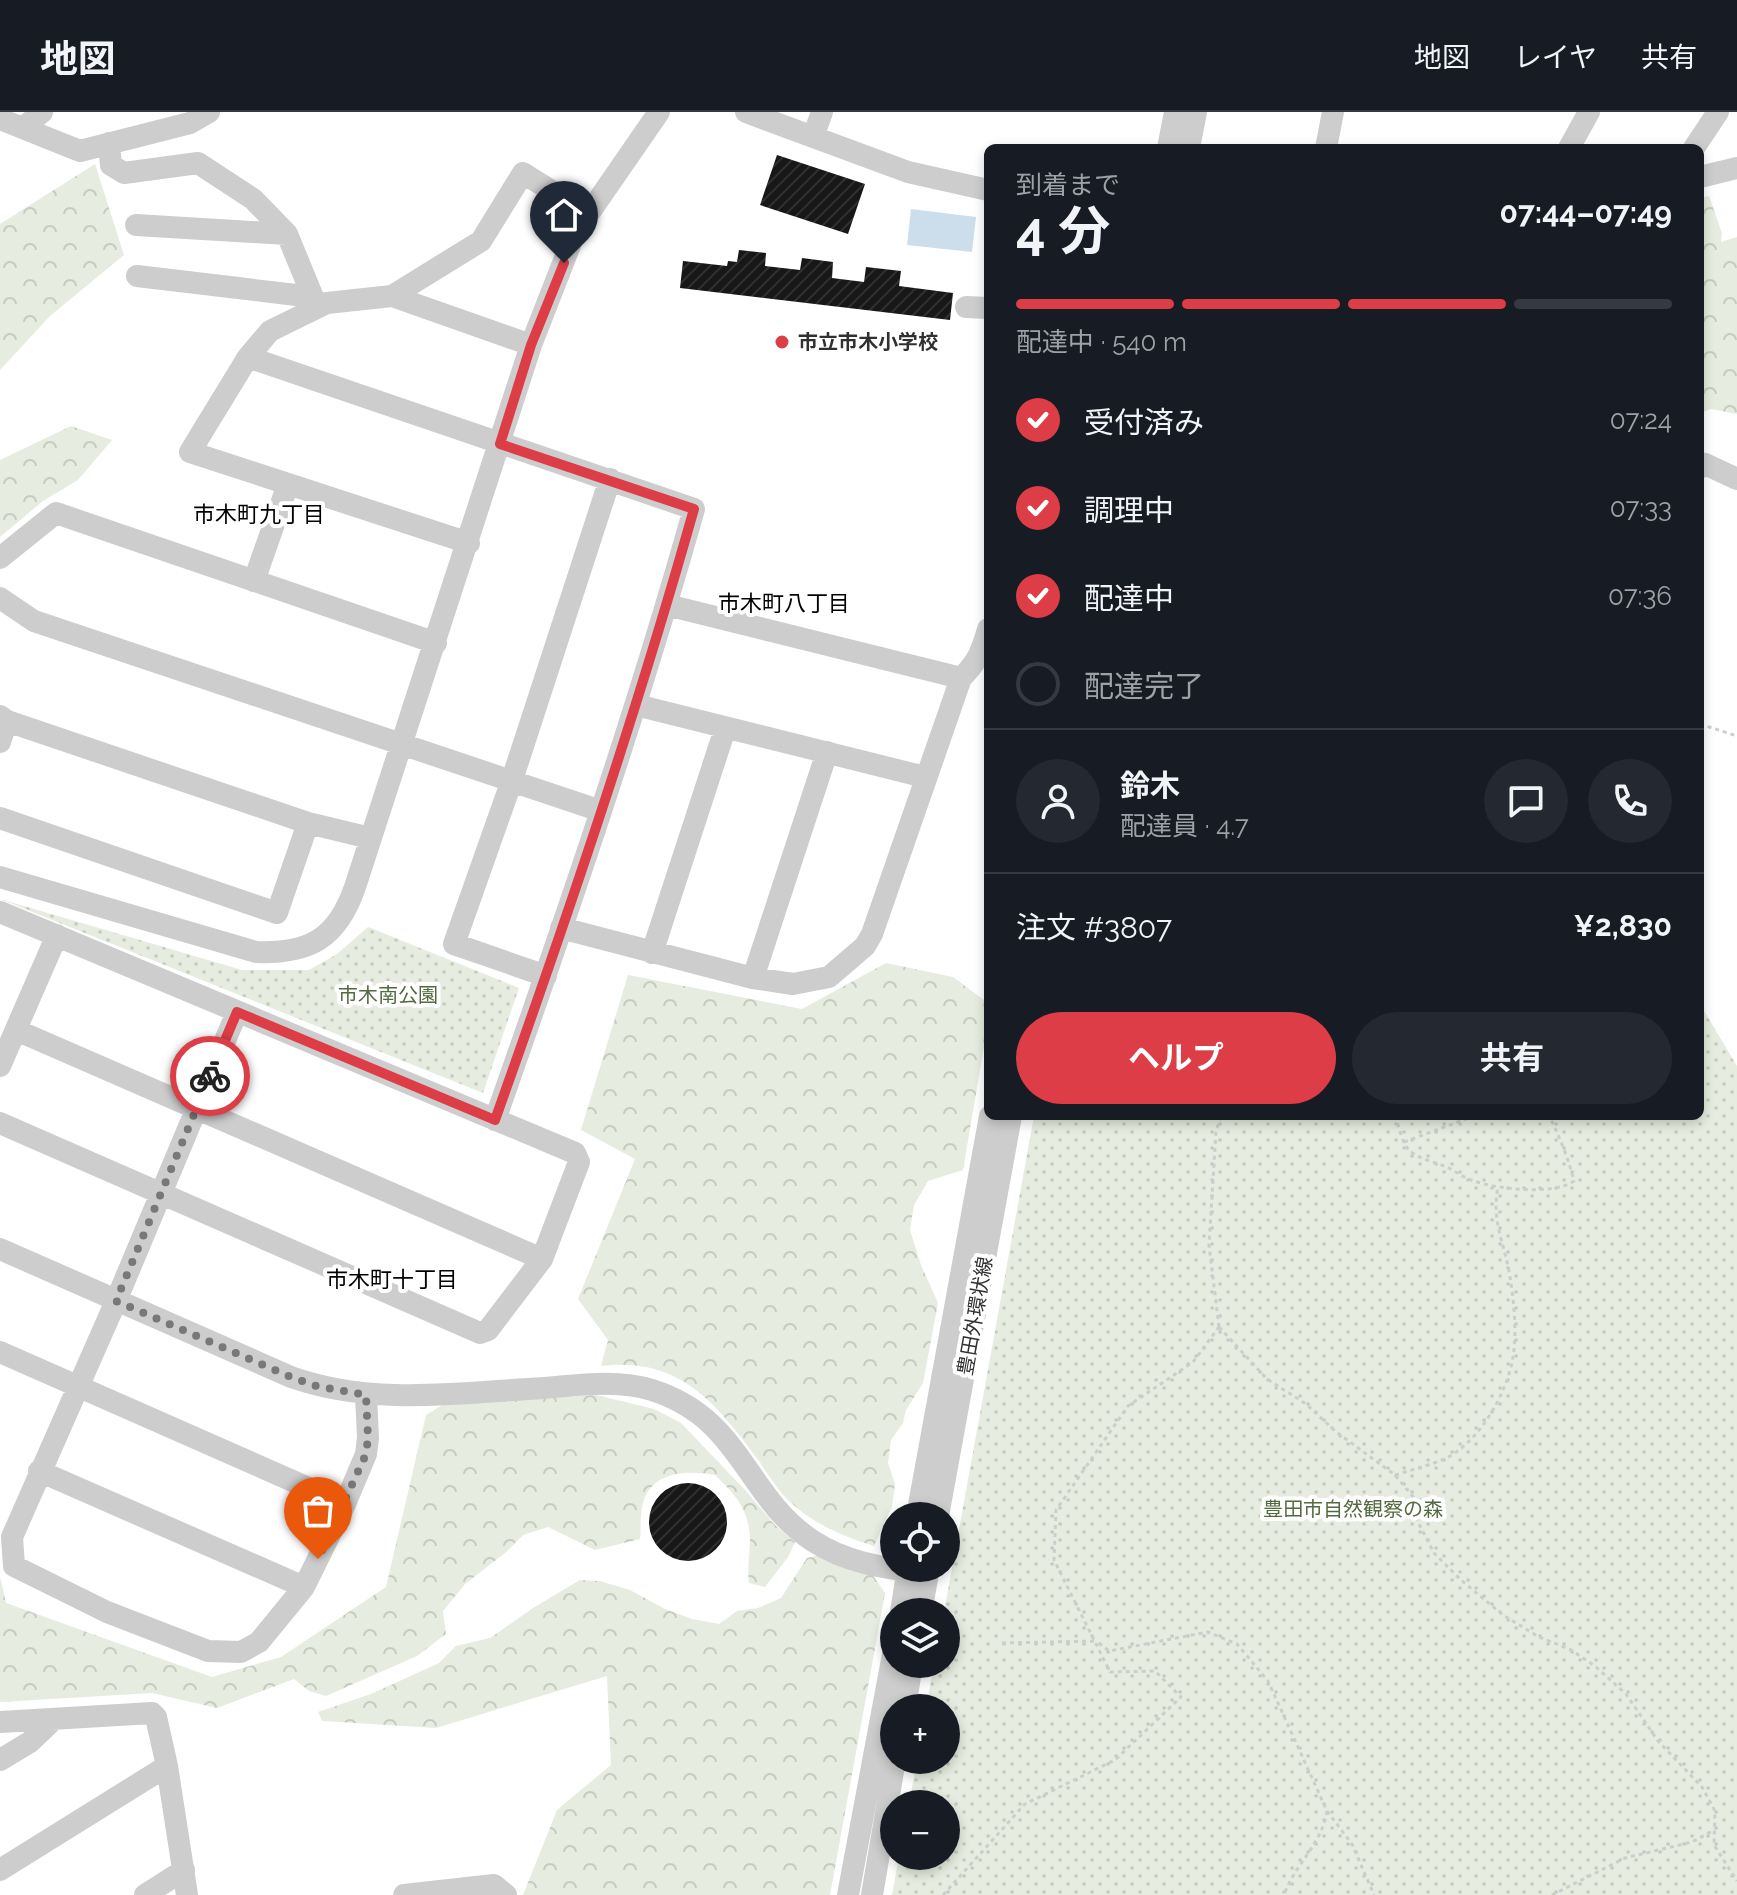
<!DOCTYPE html>
<html lang="ja">
<meta charset="utf-8">
<style>
:root{--surface:#171b24;--page:#242831;--text:#f1f3f6;--muted:#9ea1a6;--line:#363941;--accent:#dc3d46}
body{margin:0;font-family:Raleway,"Noto Sans JP",sans-serif;background:var(--page);color:var(--text);height:100vh;display:flex;flex-direction:column;font-size:30px;white-space:nowrap}
*{box-sizing:border-box;margin:0}
p{font-size:26px;color:var(--muted)}
.icon{flex:none;width:44px;height:44px;fill:none;stroke:currentColor;stroke-width:2;stroke-linecap:round;stroke-linejoin:round}
.map{position:relative;flex:1;overflow:hidden}
.details{position:absolute;left:984px;top:32px;width:720px;height:976px;display:flex;flex-direction:column;background:var(--surface);border-radius:12px;box-shadow:0 4px 12px #0003}
.details>*{flex:none}
.buttons{position:absolute;left:880px;top:1390px;display:grid;gap:16px}
.buttons a{display:grid;place-items:center;width:80px;height:80px;border-radius:50%;background:var(--surface);box-shadow:0 4px 12px #0003;font-size:40px}
.pin{position:absolute;display:grid;place-items:center;width:68px;height:68px;color:#fff;margin:-82px -34px;border-radius:50% 50% 50% 0;rotate:-45deg;box-shadow:0 0 8px #0007}
.pin .icon{rotate:45deg}
.courier{position:absolute;display:grid;place-items:center;width:80px;height:80px;margin:-40px;border:6px solid #dc3d46;border-radius:50%;background:#fff;color:#222;box-shadow:0 2px 10px #0007}
.summary em{font-style:normal;font-weight:700}
.summary div{display:flex;flex-direction:column-reverse}
.summary{display:flex;align-items:center;justify-content:space-between;height:136px;padding:0 32px}
h1{font-size:52px;font-weight:700;line-height:60px}
.bar{display:grid;grid-template-columns:repeat(4,1fr);gap:12px 8px;align-content:center;height:96px;padding:0 32px}
.bar i{height:10px;border-radius:6px;background:var(--line)}
.bar .current{background:var(--accent)}
.bar p{grid-column:span 4}
.line{display:flex;align-items:center;gap:20px;padding:0 32px;border-top:2px solid var(--line)}
.line div{flex:1}
.round{display:grid;place-items:center;flex:none;width:84px;height:84px;border-radius:42px;background:var(--page)}
ol{padding:0 32px;list-style:none}
li{display:flex;align-items:center;gap:24px;height:88px}
li p{margin-inline-start:auto}
li .icon{padding:8px;border-radius:50%;background:var(--accent);color:#fff;stroke-width:4}
li:last-child{color:var(--muted)}
li i{width:44px;height:44px;border:4px solid var(--line);border-radius:50%}
.action{display:flex;gap:16px;margin-top:auto;padding:16px 32px}
.action a{flex:1;height:92px;border-radius:48px;background:var(--accent);color:#fff;font-size:32px;font-weight:700;line-height:92px;text-align:center}
.action a+a{background:var(--page);color:var(--text)}
header{display:flex;align-items:center;gap:48px;box-sizing:border-box;height:112px;padding:0 40px;background:var(--surface);border-bottom:2px solid var(--line)}
header strong{font-size:38px}
nav{display:flex;gap:44px;margin-inline-start:auto;font-size:28px}
.map>svg:first-child{display:block}
</style>
<header>
<strong>地図</strong>
<nav><a>地図</a><a>レイヤ</a><a>共有</a></nav>
</header>
<div class="map">
<svg width="1737" height="1783" viewBox="0 0 1737 1783">
<defs>
<pattern id="forest-crowns" width="20" height="18" patternUnits="userSpaceOnUse" patternTransform="scale(2)"><rect width="20" height="18" fill="#e6ecdf"/><path d="M2 6a3 3 0 1 1 6 0M12 15a3 3 0 1 1 6 0" fill="none" stroke="#c6cbc0"/></pattern>
<pattern id="park-dots" width="8" height="8" patternUnits="userSpaceOnUse" patternTransform="scale(2)"><rect width="8" height="8" fill="#e6ecdf"/><path d="M2 2h.1M6 6h.1" fill="none" stroke="#c6cbc0" stroke-width="1.8" stroke-linecap="round"/></pattern>
<pattern id="building-hatch" width="6" height="6" patternUnits="userSpaceOnUse" patternTransform="scale(2)"><rect width="6" height="6" fill="#171717"/><path d="M-1 1l2-2M0 6l6-6M5 7l2-2" fill="none" stroke="#303030"/></pattern>
</defs>
<rect width="100%" height="100%" fill="#fff"/>
<path fill="url(#forest-crowns)" d="M95 52 124 143 50 204 0 258V112Z
M1709 84 1722 121 1721 130 1737 125V302L1711 297 1700 301V86Z
M71 314 112 328 78 368 43 389 0 425V348Z
M886 851 953 865 988 891V911L963 1058 928 1069 914 1093 910 1118 921 1153 938 1191 923 1271 906 1298 903 1311 891 1328 888 1351 895 1372 892 1395 874 1434C842 1424 813 1412 788 1388 777 1377 768 1362 759 1349 717 1292 680 1244 601 1254L608 1228 578 1187 635 1047 581 1018 628 863 802 897Z
M596 1283 654 1297 681 1311 746 1379 774 1412 795 1430 788 1445 765 1475 749 1471C747 1455 750 1442 750 1427 749 1397 735 1382 715 1363 686 1358 649 1359 642 1395 640 1405 641 1417 640 1427L595 1438 548 1415 523 1423 505 1441 465 1472 443 1499 446 1522 417 1544 326 1584 309 1579 294 1567 217 1596 152 1581 0 1590V1465L6 1491 212 1565 281 1545 386 1475 426 1303 444 1292Z
M819 1443 870 1459 885 1481 830 1783H523L557 1698 611 1653 607 1564 436 1616 322 1609 318 1600 371 1582 439 1551 456 1534 490 1526 533 1496 580 1468 600 1469 630 1478 665 1497 692 1507 719 1512 737 1499 758 1496 781 1486 807 1446Z"/>
<path fill="url(#park-dots)" d="M0 787 242 858H309L337 842 368 815 519 876 483 981Z
M1700 892 1737 954V1783H892L899 1744H946V1692H909L917 1648H946V1596H926L934 1552H946V1500H944L1034 1004H1700Z"/>
<path fill="#ccdeeb" d="M911 97 976 105 972 140 907 133Z"/>
<path fill="url(#building-hatch)" d="M777 43 865 72 848 122 760 93Z
M739 138 766 141 765 154 800 158 802 146 833 150 832 166 864 170 866 155 901 159 899 174 953 181 950 208 680 176 683 149 727 154 728 149 737 150Z
M649 1410a39 39 0 1 1 78 0a39 39 0 1 1-78 0Z"/>
<g fill="none" stroke-linecap="round" stroke-linejoin="round">
<path stroke="#cdcdcd" stroke-width="3" stroke-dasharray="4 4" stroke-linecap="butt" d="M1700 612 1737 624
M1395 1004C1399 1013 1402 1032 1409 1038 1420 1048 1436 1050 1449 1056 1456 1060 1463 1065 1471 1068 1495 1077 1553 1084 1574 1069 1570 1051 1558 1020 1549 1004
M1404 1030 1474 1004
M1219 1215 1267 1267 1306 1292 1335 1319 1395 1363 1415 1387 1418 1410 1434 1441 1461 1468 1503 1503 1539 1525 1571 1538 1596 1555 1626 1582 1658 1629 1702 1675 1715 1699 1714 1733 1737 1769
M1219 1215 1209 1133 1216 1019 1221 1004
M1395 1363C1411 1358 1427 1354 1442 1348 1478 1333 1507 1282 1513 1245 1517 1221 1514 1190 1510 1165 1505 1132 1491 1110 1498 1075
M1002 1531 1096 1529
M1099 1531 1109 1539 1208 1520 1237 1532 1268 1569 1327 1699C1322 1732 1295 1752 1284 1783
M1327 1699 1352 1732 1374 1783
M943 1783 1025 1692 1115 1648 1181 1585 1155 1559 1110 1560 1054 1448 1056 1398 1128 1294 1193 1250 1219 1215
M1552 1783 1625 1746 1692 1730 1714 1718"/>
<path stroke="#cdcdcd" stroke-width="22" d="M746 0 908 60 988 78
M0 7 80 39 190 11 209 0
M23 16 42 0
M813 25 822 0
M109 31 111 53 124 61 198 51 253 87 287 122 317 195
M1168 36 1175 0
M1189 36 1196 0
M1326 36 1333 0
M1569 36 1589 0
M1694 36 1718 0
M1700 65 1737 56
M136 113 287 122
M137 164 313 185
M392 184 531 233
M966 195 988 196
M248 245 694 397C636 603 566 806 495 1008
M1700 356 1705 352 1737 367
M469 431 190 340 248 245 270 219 327 191 392 184 481 129 523 61 588 102
M0 446 56 401 436 531
M254 469 288 372
M0 486 34 509 601 699
M667 493 961 566
M636 593 925 665
M0 604 7 609 308 711 370 726
M0 630 7 609
M0 706 277 801 308 711
M0 765 256 840C309 842 337 827 355 775L531 233 574 123 659 0
M0 800 575 1041 579 1050 542 1147 488 1218 480 1221 0 1011
M561 816 753 866 793 872 829 865 865 834 872 822 961 566C978 550 982 538 988 517
M652 841 725 617
M546 864 454 832 511 671 610 367
M753 866 827 640
M237 900 116 1189 12 1425 14 1454 107 1500 208 1539 241 1540 259 1530 304 1475 345 1392 366 1342 368 1326 366 1283
M16 918 542 1147
M0 954 57 823
M0 1137 291 1265C373 1294 458 1281 543 1276 579 1273 617 1267 652 1278 743 1307 744 1384 813 1429 848 1452 887 1456 928 1462
M0 1240 345 1392
M39 1359 304 1475
M917 1404 990 1004
M938 1404 1011 1004
M901 1500 908 1456
M921 1500 929 1456
M905 1596 912 1552
M0 1610 152 1601 156 1605 167 1654 187 1783
M0 1648 30 1630 54 1607
M0 1758 167 1654
M145 1783 184 1758
M404 1783 494 1773 506 1783
M848 1783 894 1537
M872 1783 895 1648"/>
</g>
<g fill="none" stroke-linecap="round" stroke-linejoin="round">
<path stroke="#787878" stroke-width="8" stroke-dasharray="0 14.4" d="M210 964 116 1189 291 1265 316 1274 366 1283 368 1326 366 1342 318 1447"/>
<path stroke="#dc3d46" stroke-width="10" d="M210 964 237 900 495 1008C567 806 636 603 694 397L500 332 531 233 564 151"/>
</g>
<circle fill="#dc3d46" stroke="#fff" stroke-width="3" cx="782" cy="230" r="8"/>
<g text-anchor="middle" stroke-width="8" stroke-linejoin="round" paint-order="stroke">
<g font-size="20" font-weight="bold" fill="#303030" stroke="#fff" text-anchor="start">
<text x="798" y="237">市立市木小学校</text>
</g>
<g font-size="20" fill="#526a3f" stroke="#fff">
<text x="388" y="890">市木南公園</text>
<text x="1353" y="1404">豊田市自然観察の森</text>
</g>
<g font-size="20" fill="#303030" stroke="#fff">
<text transform="translate(975 1204) rotate(-80)" y="7">豊田外環状線</text>
</g>
<g font-size="22" fill="#000" stroke="#fff">
<text x="259" y="410">市木町九丁目</text>
<text x="784" y="499">市木町八丁目</text>
<text x="392" y="1175">市木町十丁目</text>
</g>
</g>
</svg>
<div class="buttons">
<a><svg class="icon" aria-label="locate" viewBox="0 0 24 24"><circle cx="12" cy="12" r="6"/><path d="M12 2v4M12 18v4M2 12h4M18 12h4"/></svg></a>
<a><svg class="icon" aria-label="layers" viewBox="0 0 24 24"><path d="M12 4l9 5-9 5-9-5zM3 14l9 5 9-5"/></svg></a>
<a>+</a>
<a>−</a>
</div>
<div class="pin" style="left:318px;top:1447px;background:#ea580c"><svg class="icon" aria-label="bag" viewBox="0 0 24 24"><path d="M5 8h14l-1 12H6zM9 8a3 3 0 0 1 6 0"/></svg></div>
<div class="pin" style="left:564px;top:151px;background:#1f2937"><svg class="icon" aria-label="home" viewBox="0 0 24 24"><path d="M3 11l9-7 9 7M6 9v11h12V9"/></svg></div>
<div class="courier" style="left:210px;top:964px"><svg class="icon" aria-label="bike" viewBox="0 0 24 24"><circle cx="6" cy="16" r="4"/><circle cx="18" cy="16" r="4"/><path d="M6 16l4-8h5l3 8M10 8l3 8H6M13 5h3"/></svg></div>
<section class="details">
<div class="summary"><div><h1>4 分</h1><p>到着まで</p></div><em>07:44–07:49</em></div>
<div class="bar"><i class="current"></i><i class="current"></i><i class="current"></i><i></i><p>配達中 · 540 m</p></div>
<ol>
<li><svg class="icon" aria-label="check" viewBox="0 0 24 24"><path d="M5 12l5 5 9-10"/></svg>受付済み<p>07:24</p></li>
<li><svg class="icon" aria-label="check" viewBox="0 0 24 24"><path d="M5 12l5 5 9-10"/></svg>調理中<p>07:33</p></li>
<li><svg class="icon" aria-label="check" viewBox="0 0 24 24"><path d="M5 12l5 5 9-10"/></svg>配達中<p>07:36</p></li>
<li><i></i>配達完了</li>
</ol>
<div class="line" style="height:144px"><a class="round"><svg class="icon" aria-label="person" viewBox="0 0 24 24"><circle cx="12" cy="8" r="4"/><path d="M4 21q1-7 8-7t8 7"/></svg></a><div><b>鈴木</b><p>配達員 · 4.7</p></div><a class="round"><svg class="icon" aria-label="chat" viewBox="0 0 24 24"><path d="M4 5h16v11H9l-5 4z"/></svg></a><a class="round"><svg class="icon" aria-label="phone" viewBox="0 0 24 24"><path d="M5 4h4l2 5-3 2q2 4 5 5l2-3 5 2v4C11 20 4 13 5 4z"/></svg></a></div>
<div class="line" style="height:104px"><div>注文 #3807</div><b>¥2,830</b></div>
<div class="action"><a>ヘルプ</a><a>共有</a></div>
</section>
</div>
